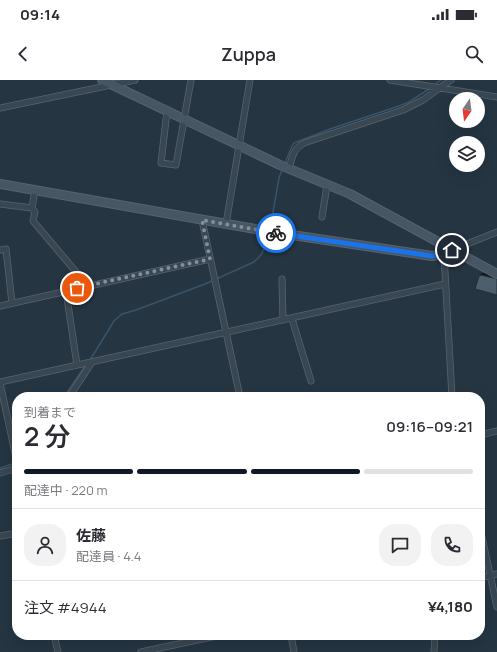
<!DOCTYPE html>
<html lang="ja">
<meta charset="utf-8">
<style>
:root{--surface:#fff;--page:#f2f2f3;--text:#2b2b33;--muted:#7c7c81;--line:#e1e1e2;--accent:#111827}
body{margin:0;font-family:Manrope,"Noto Sans JP",sans-serif;background:var(--page);color:var(--text);height:100vh;display:flex;flex-direction:column;font-size:15px;white-space:nowrap}
*{box-sizing:border-box;margin:0}
p{font-size:13px;color:var(--muted)}
.icon{flex:none;width:22px;height:22px;fill:none;stroke:currentColor;stroke-width:2;stroke-linecap:round;stroke-linejoin:round}
.map{position:relative;flex:1;overflow:hidden}
.drawer{position:absolute;left:12px;top:312px;width:473px;height:248px;display:flex;flex-direction:column;background:var(--surface);border-radius:16px;box-shadow:0 4px 16px #0002}
.drawer>*{flex:none}
.needle{width:26px;rotate:194deg}
.controls{position:absolute;left:449px;top:12px;display:grid;gap:8px}
.controls a{display:grid;place-items:center;width:36px;height:36px;border-radius:50%;background:var(--surface);box-shadow:0 4px 16px #0002;font-size:20px}
.pin{position:absolute;display:grid;place-items:center;width:34px;height:34px;color:#fff;margin:-17px;border:2px solid #fff;border-radius:50%;box-shadow:0 1px 4px #0007}
.courier{position:absolute;display:grid;place-items:center;width:40px;height:40px;margin:-20px;border:3px solid #1a73e8;border-radius:50%;background:#fff;color:#222;box-shadow:0 1px 5px #0007}
.head em{font-style:normal;font-weight:600}
.head div{display:flex;flex-direction:column-reverse}
.head{display:flex;align-items:center;justify-content:space-between;height:68px;padding:0 12px}
h1{font-size:26px;font-weight:600;line-height:30px}
.bar{display:grid;grid-template-columns:repeat(4,1fr);gap:6px 4px;align-content:center;height:48px;padding:0 12px}
.bar i{height:5px;border-radius:3px;background:var(--line)}
.bar .on{background:var(--accent)}
.bar p{grid-column:span 4}
.line{display:flex;align-items:center;gap:10px;padding:0 12px;border-top:1px solid var(--line)}
.line div{flex:1}
.round{display:grid;place-items:center;flex:none;width:42px;height:42px;border-radius:16px;background:var(--page)}
.status{display:flex;justify-content:space-between;align-items:center;height:28px;padding:0 20px;background:var(--surface);direction:ltr}
.status svg{height:11px;fill:currentColor}
header{display:flex;justify-content:space-between;align-items:center;height:52px;padding:0 12px;background:var(--surface);font-size:18px;font-weight:600}
.map>svg:first-child{display:block}
</style>
<div class="status"><b>09:14</b><svg viewBox="0 0 49 12"><path d="M0 12V9h3v3zM5 12V6h3v6zM10 12V3h3v9zM15 12V0h3v12zM26 1h20v11H26zM47 4h2v5h-2z"/></svg></div>
<header><svg class="icon" aria-label="back" viewBox="0 0 24 24"><path d="M15 5l-7 7 7 7"/></svg>Zuppa<svg class="icon" aria-label="search" viewBox="0 0 24 24"><circle cx="10" cy="10" r="6"/><path d="M15 15l6 6"/></svg></header>
<div class="map">
<svg width="497" height="572" viewBox="0 0 497 572">
<defs>
<filter id="shadow"><feDropShadow dx="2" dy="-2" stdDeviation="0" flood-color="#0009"/></filter>
</defs>
<rect width="100%" height="100%" fill="#253542"/>
<g fill="none" stroke-linecap="round" stroke-linejoin="round">
<path stroke="#38546a" stroke-width="1.5" d="M434 5 441 0
M284 85 292 66 294 63 333 48 399 26 409 22 429 9
M270 149 279 98 282 90
M90 280 114 241 122 234 136 230 205 204 254 182 261 175 266 165 269 154
M64 317 85 286
M0 388 15 383"/>
</g>
<path fill="#4d5f6d" stroke="#202e39" filter="url(#shadow)" d="M481 195 497 199V215L475 209 479 196H480Z"/>
<g fill="none" stroke-linecap="round" stroke-linejoin="round">
<defs>
<path id="street" d="M390 0 497 17
M0 28 135 0
M167 31 161 83 176 85 191 0
M289 89C292 78 293 69 304 63L403 30 423 20 451 0
M35 110 32 128 35 132 33 141 88 206
M0 124 32 128
M322 137 327 105
M202 140 240 317
M226 144 250 0
M0 170 6 169 12 223
M452 170 497 152
M444 174 452 317
M282 199 283 240
M66 211 77 285
M0 226 210 179
M292 239 311 301
M0 302 445 204
M0 303 17 382
M69 317 92 282
M480 355 497 351
M0 393 17 388
M480 448 497 527
M0 456 17 453
M480 498 497 494
M54 555 58 572
M291 555 294 572
M141 572 221 555
M434 572 435 555"/>
<path id="secondary" d="M102 0 280 85 350 114 497 194
M0 104 272 152 432 176 444 174 452 170"/>
</defs>
<use href="#street" stroke="#57646f" stroke-width="7"/>
<use href="#secondary" stroke="#57646f" stroke-width="10"/>
<use href="#street" stroke="#394752" stroke-width="5.5"/>
<use href="#secondary" stroke="#475665" stroke-width="8"/>
</g>
<g fill="none" stroke-linecap="round" stroke-linejoin="round">
<path stroke="#83909c" stroke-width="4" stroke-dasharray="0 7.2" d="M77 208 210 179 202 140 276 153"/>
<path stroke="#1a73e8" stroke-width="5" d="M276 153 432 176 444 174 452 170"/>
</g>
</svg>
<div class="controls">
<a><svg class="needle" viewBox="-14 -14 28 28"><path d="M0-13l5 13h-10z" fill="#e53935"/><path d="M0 13l5-13h-10z" fill="#7c7c81"/></svg></a>
<a><svg class="icon" aria-label="layers" viewBox="0 0 24 24"><path d="M12 4l9 5-9 5-9-5zM3 14l9 5 9-5"/></svg></a>
</div>
<div class="pin" style="left:77px;top:208px;background:#ea580c"><svg class="icon" aria-label="bag" viewBox="0 0 24 24"><path d="M5 8h14l-1 12H6zM9 8a3 3 0 0 1 6 0"/></svg></div>
<div class="pin" style="left:452px;top:170px;background:#1f2937"><svg class="icon" aria-label="home" viewBox="0 0 24 24"><path d="M3 11l9-7 9 7M6 9v11h12V9"/></svg></div>
<div class="courier" style="left:276px;top:153px"><svg class="icon" aria-label="bike" viewBox="0 0 24 24"><circle cx="6" cy="16" r="4"/><circle cx="18" cy="16" r="4"/><path d="M6 16l4-8h5l3 8M10 8l3 8H6M13 5h3"/></svg></div>
<section class="drawer">
<div class="head"><div><h1>2 分</h1><p>到着まで</p></div><em>09:16–09:21</em></div>
<div class="bar"><i class="on"></i><i class="on"></i><i class="on"></i><i></i><p>配達中 · 220 m</p></div>
<div class="line" style="height:72px"><a class="round"><svg class="icon" aria-label="person" viewBox="0 0 24 24"><circle cx="12" cy="8" r="4"/><path d="M4 21q1-7 8-7t8 7"/></svg></a><div><b>佐藤</b><p>配達員 · 4.4</p></div><a class="round"><svg class="icon" aria-label="chat" viewBox="0 0 24 24"><path d="M4 5h16v11H9l-5 4z"/></svg></a><a class="round"><svg class="icon" aria-label="phone" viewBox="0 0 24 24"><path d="M5 4h4l2 5-3 2q2 4 5 5l2-3 5 2v4C11 20 4 13 5 4z"/></svg></a></div>
<div class="line" style="height:52px"><div>注文 #4944</div><b>¥4,180</b></div>
</section>
</div>
